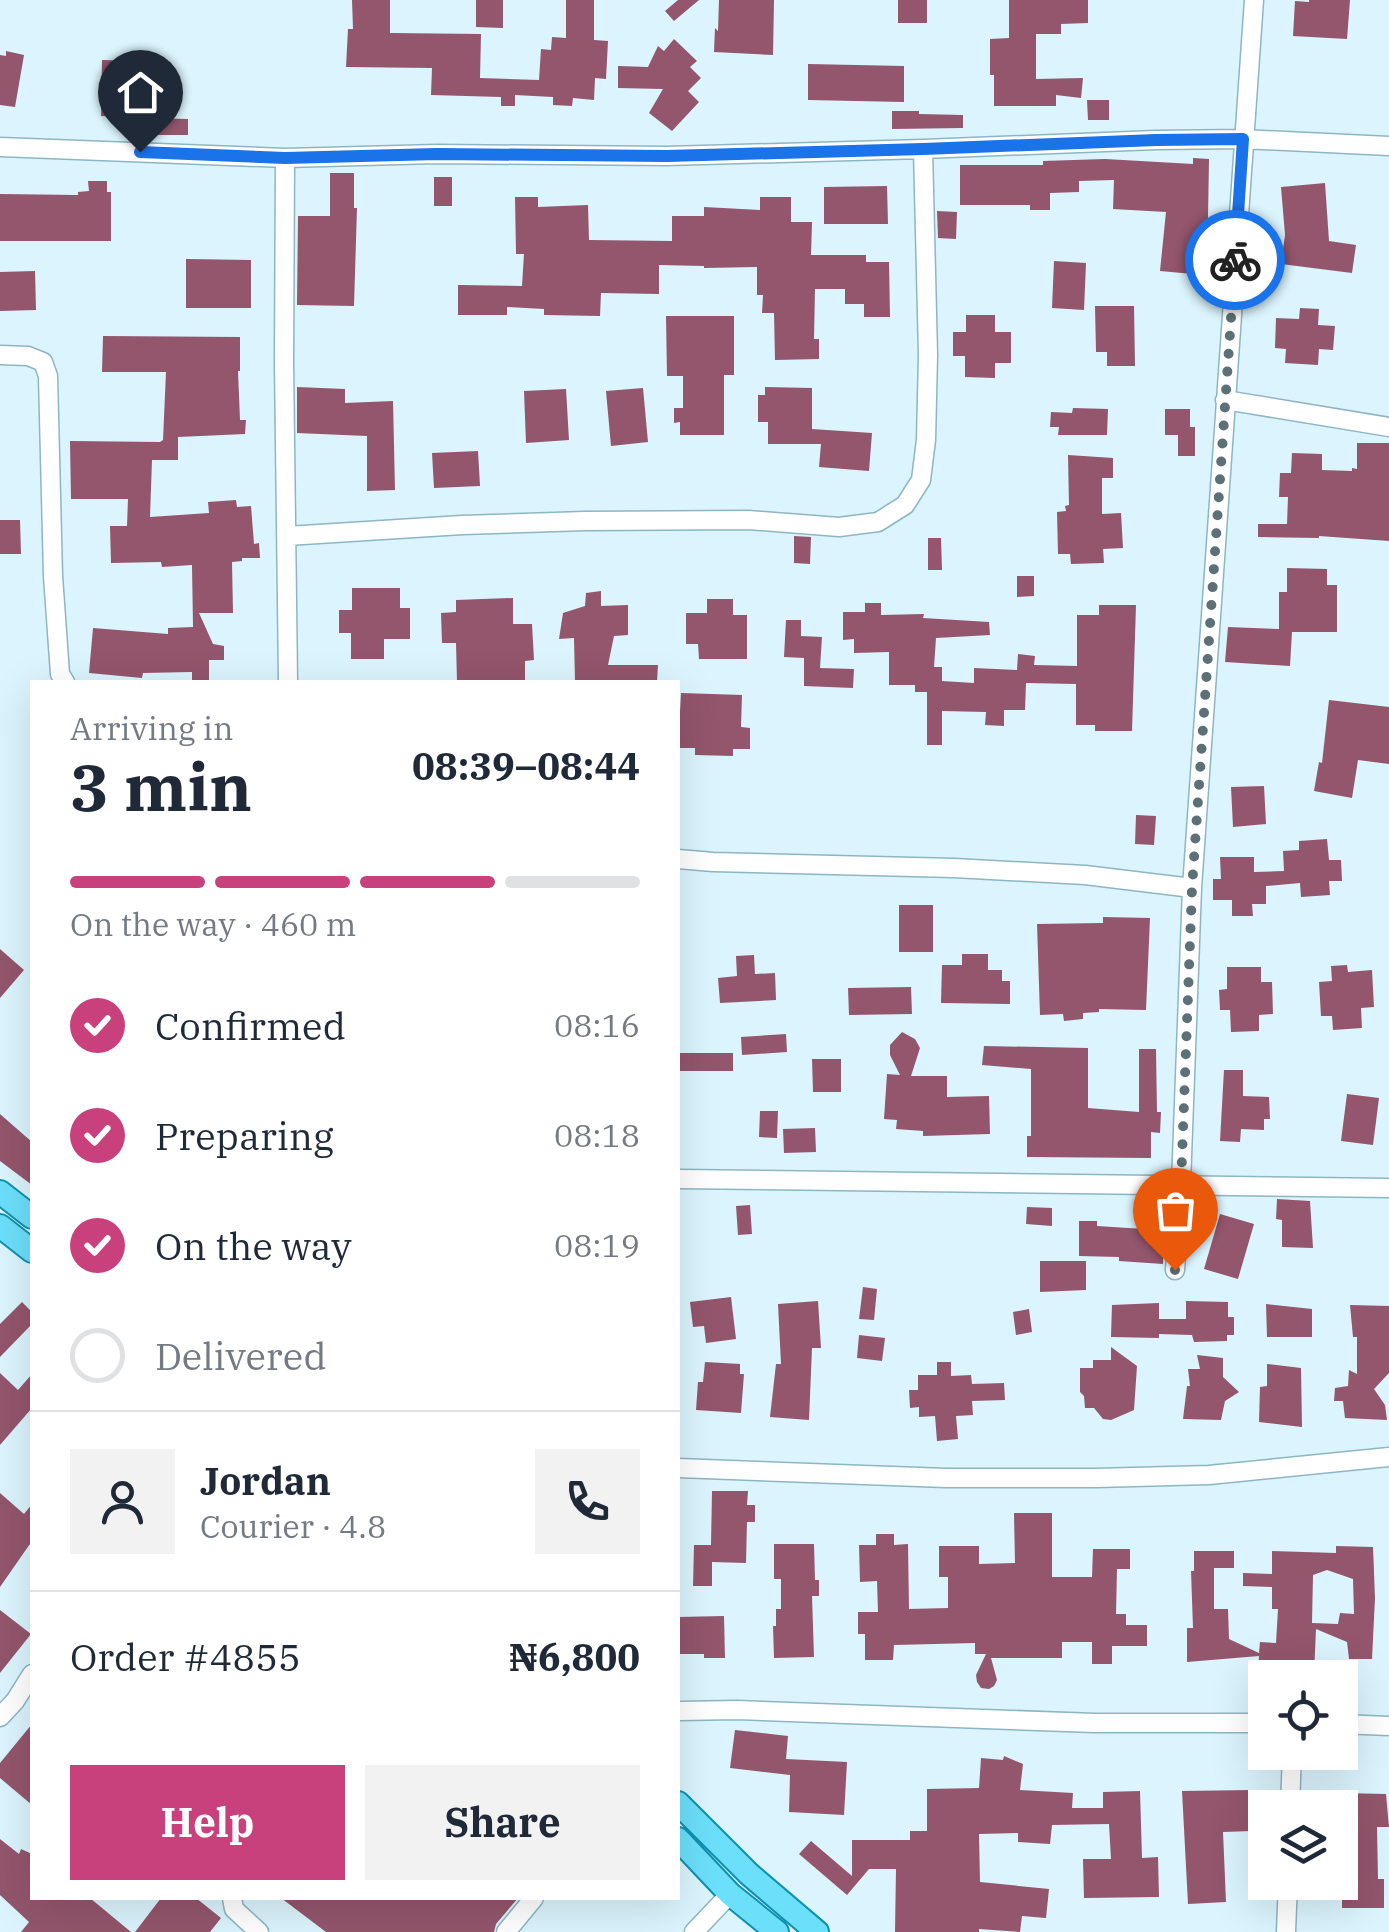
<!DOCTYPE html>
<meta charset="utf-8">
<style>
:root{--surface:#fff;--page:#f2f2f3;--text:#1f2937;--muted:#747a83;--line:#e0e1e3;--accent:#c8407c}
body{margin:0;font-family:"IBM Plex Serif",serif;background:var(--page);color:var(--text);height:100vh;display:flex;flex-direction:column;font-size:38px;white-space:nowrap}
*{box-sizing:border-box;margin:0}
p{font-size:32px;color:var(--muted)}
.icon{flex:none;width:55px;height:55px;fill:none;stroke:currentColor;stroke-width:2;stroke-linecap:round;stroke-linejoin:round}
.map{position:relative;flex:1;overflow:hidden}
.panel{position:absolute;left:30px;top:680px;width:650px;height:1220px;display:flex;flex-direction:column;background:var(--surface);border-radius:0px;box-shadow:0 10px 40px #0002}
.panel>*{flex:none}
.controls{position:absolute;left:1248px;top:1660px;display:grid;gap:20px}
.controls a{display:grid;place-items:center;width:110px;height:110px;border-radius:0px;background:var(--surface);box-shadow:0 10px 40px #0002;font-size:50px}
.pin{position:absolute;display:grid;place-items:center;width:85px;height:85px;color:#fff;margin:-102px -42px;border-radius:50% 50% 50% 0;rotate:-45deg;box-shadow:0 0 10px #0007}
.pin .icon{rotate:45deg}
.courier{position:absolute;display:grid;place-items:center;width:100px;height:100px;margin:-50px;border:8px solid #1a73e8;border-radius:50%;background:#fff;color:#222;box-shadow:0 2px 12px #0007}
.head em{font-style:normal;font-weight:800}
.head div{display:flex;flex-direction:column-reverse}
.head{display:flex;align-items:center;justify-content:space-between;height:170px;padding:0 40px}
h1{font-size:65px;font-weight:800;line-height:75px}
.bar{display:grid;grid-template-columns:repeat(4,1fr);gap:15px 10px;align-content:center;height:120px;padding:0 40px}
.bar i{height:12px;border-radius:8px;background:var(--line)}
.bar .current{background:var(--accent)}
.bar p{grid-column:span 4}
.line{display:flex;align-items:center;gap:25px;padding:0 40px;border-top:2px solid var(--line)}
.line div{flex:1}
.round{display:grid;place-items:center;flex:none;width:105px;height:105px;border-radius:0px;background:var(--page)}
ol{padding:0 40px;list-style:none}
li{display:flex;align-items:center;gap:30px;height:110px}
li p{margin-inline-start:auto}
li .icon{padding:10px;border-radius:50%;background:var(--accent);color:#fff;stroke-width:4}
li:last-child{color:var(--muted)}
li i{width:55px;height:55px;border:5px solid var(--line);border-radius:50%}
.cta{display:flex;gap:20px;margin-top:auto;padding:20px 40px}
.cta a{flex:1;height:115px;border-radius:0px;background:var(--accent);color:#fff;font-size:40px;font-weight:800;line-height:115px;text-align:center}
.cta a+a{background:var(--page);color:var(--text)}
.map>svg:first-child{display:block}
</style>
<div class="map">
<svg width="1389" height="1932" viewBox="0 0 1389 1932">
<rect width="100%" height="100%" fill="#dbf4fd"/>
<path fill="#93566c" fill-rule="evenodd" d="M352 0H390V33L481 34 480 78 539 80 541 49 551 50 552 37 566 38V0H594V40L608 41 606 79 595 78 594 100 573 98 572 106 553 105V97L515 95V106H501V97L431 95 432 68 346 67 348 29H353Z
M476 0H503V28L476 27Z
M678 0H699L674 21 665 11Z
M719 0H774L773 55 714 52 715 28 718 31Z
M898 0H927V23H898Z
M1009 0H1088V23L1061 24V34H1036V79L1083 78 1081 98 1056 95V106H994V75H990V39L1009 38Z
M1309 0H1350L1347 39 1293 36 1295 1 1309 2Z
M674 39 697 61 690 67 701 78 688 91 699 102 672 131 649 113 663 89 618 88V66L648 67 658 46 664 51Z
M6 51 24 55 15 107 0 105V55L6 56Z
M102 60 141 61 140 117 101 116Z
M808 64 904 66V102L808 100Z
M1087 100H1109V120H1088Z
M892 111H919V114L963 115V128L892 129Z
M149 118 188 119V135H149Z
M1193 158 1209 159 1208 218H1210L1204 275 1160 271 1166 212 1113 209 1114 180 1079 181V192L1050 193V210H1030V205H960V165H1043V161L1105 159 1193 164Z
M330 173H354V208H357L354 306 297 305 298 216H330Z
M434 177H452V206H434Z
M88 181H107V192H111V241H0V194L78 195V192L89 191Z
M1325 183 1329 241 1356 245 1352 273 1281 264 1285 235 1281 187Z
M887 186 888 224H824V187Z
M515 197H538V207L588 205 589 240 672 241V216H704V207L760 210V197H791V222H812L811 255H866V262H889L890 317H864V304H845V289H815L814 339H819V359L775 360 774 313H762L763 295H757V267L704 268V266L659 265V294L601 293 600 316 544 315V309L507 307V315H458V285L522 286 524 254H516Z
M937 211 957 212 956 239 938 238Z
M186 259 251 260V308H186Z
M1054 261 1086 263 1084 310 1052 308Z
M35 271 36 310 0 311V272Z
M1095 306H1134L1135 366H1107V352H1096Z
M1300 308 1319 309 1318 325 1335 326 1333 350 1319 349 1318 365 1285 363 1286 349 1275 348 1276 318 1299 319Z
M966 315H995V332H1011V363H995V378L965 377V356H953V332H966Z
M666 316H734V375H724V435H680V422L674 423V408H683V376H667Z
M103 336 240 337V371H238L240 420H246L245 434 178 437V460H152L150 517 209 513 208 502 236 500 237 507 251 506 254 544 259 543 260 558H242V561L232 562 233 613H199L213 644 224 646V660H209V682H192V672L143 673 142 678 89 673 93 628 168 634V628L193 627 192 565 162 567 161 562 111 563 110 526H127L128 499H71L70 441 160 442 163 440 166 372H102Z
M297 387 345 389V403L393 401 395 490 367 491V436L297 433Z
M765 387 812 388V429L872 433 869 471 819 467 821 444H768V422H758V395H765Z
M643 388 648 442 611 446 606 391Z
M566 389 569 440 526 443 524 391Z
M1073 408 1108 409 1107 435H1058L1059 427H1050L1051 412 1072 413Z
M1165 409H1190V427H1195V456H1178V435H1165Z
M1357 443H1389V541L1319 536V538L1258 537V524H1287L1288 497H1279L1280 473H1291L1292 453 1322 454V470L1352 471V468L1357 469Z
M478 451 480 486 434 488 432 453Z
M1068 455 1113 458V478H1102V514L1121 513 1123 548 1103 549 1104 563 1071 564 1070 554H1058L1057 512 1066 511 1065 506 1069 505Z
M0 520H20L21 554H0Z
M794 536 811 537 810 564 794 563Z
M928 538H941L942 570H928Z
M1287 568 1327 569V585H1337V632H1292L1290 666 1225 662 1228 627 1279 629V592H1287Z
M1017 576H1034V596L1017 597Z
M352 588H400V608H410V639H384V659H351V633H339V610H352Z
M601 591V606L628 605V635L614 636 608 665H658L657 682H575L574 638 559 639 563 613 585 606 586 593Z
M513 598V624H532L534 660 525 661V682H457L456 643H442L441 613 456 612V600Z
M707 599H733V615H747V659H699L698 644H686V613H707Z
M865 603H881V615L924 614 923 618 989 622 990 635 936 638 934 667H942V681L974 683V668L1017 670 1018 654 1035 656 1034 665 1077 666V615H1099V605H1136L1132 731H1095V725H1076V684L1026 683 1025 710H1004V726L985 725 986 712 942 711V745H927V692H915V685H889V652L854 653V639L843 640V612H865Z
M786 620H801V636L822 637 820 668 854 669 853 688 804 686V658L784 657Z
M681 693 742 695 741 727 750 728V749H733V756L695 755V748H678Z
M1329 700 1389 707V764L1358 760 1352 798 1314 791 1319 762 1322 763Z
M1264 786 1266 824 1233 827 1231 787Z
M1136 815 1156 816 1154 845 1135 844Z
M1327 839 1329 860H1341L1342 881H1329L1330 895 1301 897 1300 883 1266 886V904H1252L1253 916H1232V900H1213V879H1221L1220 857H1254V872L1284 871 1283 851 1299 850V841Z
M899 905H933V952H899Z
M1103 917 1150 918 1146 1010 1099 1009V1012L1083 1013V1019L1064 1021 1063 1014 1040 1015 1037 924 1103 923Z
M0 949 24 970 0 998Z
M962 954H988V970H1002V981H1010V1004L941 1003 942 965H962Z
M754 955 755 974 775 973 776 1000 720 1003 718 978 737 976 736 956Z
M1347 965 1348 972 1372 970 1374 1007 1361 1008 1362 1028 1333 1030 1332 1016H1321L1319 982 1332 981 1331 966Z
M1227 967H1261V982H1272L1273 1014 1259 1015V1031L1231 1032 1230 1010H1220L1219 990 1227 989Z
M911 987 912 1014 849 1015 848 988Z
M902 1032 915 1039 920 1048 911 1076H947V1097L989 1096 990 1134 923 1136V1131L896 1129 897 1120 884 1119 887 1074 900 1075 890 1055V1045Z
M786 1034 787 1052 742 1055 741 1037Z
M984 1046 1088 1048V1108L1139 1112V1049H1156L1157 1112H1161L1160 1133 1151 1132V1158L1027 1157V1136H1031V1069L982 1065Z
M680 1053H733V1071H680Z
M812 1059H841V1092H813Z
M1224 1070H1243V1096L1269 1097 1270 1119H1264V1130L1241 1129 1240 1142 1220 1141Z
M1347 1094 1379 1098 1373 1145 1341 1141Z
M760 1111H778L777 1138 759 1137Z
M0 1114 32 1142V1185L0 1161Z
M815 1128 816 1152 784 1153 783 1129Z
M1277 1199 1310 1201 1313 1248 1282 1247V1220L1276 1219Z
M1143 1203H1165L1163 1264 1119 1261V1257L1079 1256V1221H1097V1226L1144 1229Z
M750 1205 752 1234 738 1235 736 1206Z
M1027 1207 1052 1208V1226L1026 1224Z
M1220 1214 1254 1224 1238 1279 1204 1269Z
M1040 1261H1086V1290L1040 1292Z
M863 1287 877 1289 874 1320 859 1319Z
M731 1297 736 1339 706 1343 704 1326 693 1327 690 1302Z
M818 1301 821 1348H812L809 1420 770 1417 776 1364H781L778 1304Z
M1186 1301 1228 1302V1317H1234V1335H1227V1341L1194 1342 1192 1335 1159 1334V1338L1111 1337 1112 1305 1159 1303V1319H1186Z
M22 1302 32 1312V1324L0 1357V1324Z
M1266 1304 1312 1309V1337H1267Z
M1350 1305 1389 1306V1373L1374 1389 1385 1405 1387 1420 1345 1418 1343 1401H1334L1335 1388 1348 1386 1349 1370 1357 1374V1337H1353Z
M1029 1309 1032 1332 1016 1335 1013 1312Z
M859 1335 885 1338 882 1361 857 1358Z
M1111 1347 1137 1366 1134 1410 1111 1420 1103 1419 1094 1408H1085L1084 1396 1080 1392V1368H1093V1360H1111Z
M1197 1355 1223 1358V1377L1239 1392 1225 1401 1221 1420 1183 1419 1187 1386H1190L1188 1369H1200Z
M705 1362 740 1364V1374H744L741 1413 696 1410 698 1382H703Z
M937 1362H951V1376L971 1375 972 1384 1004 1383 1005 1400 972 1401 973 1415 956 1416 958 1439 937 1441 935 1416 919 1417V1407L910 1408 909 1390H918V1375H937Z
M1267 1364 1301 1368 1302 1427 1259 1422 1260 1387 1267 1386Z
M0 1373 18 1390 32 1374V1408L0 1445Z
M712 1491H748L747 1505H755V1522H747L746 1563 712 1562V1586H693L694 1545H711Z
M0 1493 24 1514 32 1504V1541L0 1587Z
M1014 1513H1052V1577H1092L1093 1549H1130V1569H1117L1116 1614H1126V1625H1147V1646H1112V1664H1092V1642H1062V1658H991L997 1680 994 1686 989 1689 981 1688 977 1682 976 1675 986 1654H975V1643L894 1645 893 1660H865V1634H858V1612H878L877 1581 860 1582 859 1545H876V1534H894V1545L908 1544 909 1609 948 1608V1577H939V1546H979V1564L1015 1563Z
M774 1544H814L815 1580H819V1596H812L814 1657 774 1658 773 1626H776V1609H781V1579H774Z
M1336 1546 1373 1547 1375 1598 1372 1659H1349L1347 1642 1316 1629 1314 1675 1258 1672 1259 1656 1187 1662V1628H1193L1191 1571H1194V1551H1234V1568H1214V1609H1228L1229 1639 1259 1653 1260 1642 1276 1643 1278 1609H1272V1587L1243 1586V1573L1272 1574V1551L1336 1553ZM1327 1570 1353 1579 1354 1614 1340 1613 1338 1624 1312 1623 1313 1575Z
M0 1610 31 1634 0 1673Z
M724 1616 725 1658H704V1654H678V1617Z
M32 1724V1805L0 1778V1763Z
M735 1730 788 1736 786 1759 847 1762 844 1815 789 1812 790 1775 730 1768Z
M1004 1756 1023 1764 1020 1790 1073 1793 1072 1808H1103V1792L1140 1791 1142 1858 1158 1857 1159 1897 1084 1898 1083 1859H1111L1109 1824 1052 1825 1050 1844 1018 1842V1833L979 1834 980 1882 1049 1889 1046 1918 1022 1916 1020 1932 979 1929V1932H895L896 1869H869L847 1895 799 1854 811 1841 852 1876V1840H910V1831H927V1789L979 1788 981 1758 1003 1760Z
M1251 1790 1252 1831 1223 1832 1226 1902 1188 1904 1182 1791Z
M1342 1793 1386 1794 1389 1827H1377L1378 1879H1384V1908H1342V1899H1306V1882H1340V1868H1343L1344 1857 1345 1816H1342Z
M0 1839 19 1854 21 1849 32 1854V1898H90L131 1932H21L29 1922 0 1895Z
M161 1898H196L221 1918 210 1932H135Z
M281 1898H518L496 1924 494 1932H326Z"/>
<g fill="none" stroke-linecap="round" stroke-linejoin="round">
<defs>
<path id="minor" d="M0 147 285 158 437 154 667 156 923 149 1156 140 1243 139 1389 146
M285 158 284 362 288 682
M0 355 28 356 43 362 48 376 53 576 60 674 65 682
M1225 400 1389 427
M287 536 462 525 585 521 748 520 839 527 878 522 905 505 921 480 926 440 928 355 923 149
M678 859 713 862 954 868 1085 875 1192 888
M678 1179 1389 1188
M1175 1270 1181 1184 1192 888 1254 0
M678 1468 946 1478H1096L1209 1475 1389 1457
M678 1711 737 1710 1095 1723H1265
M0 1717 15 1701 32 1674
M1340 1724 1389 1726
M1290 1808 1292 1752
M232 1898 234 1909 259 1932
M506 1932 534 1898
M694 1932 730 1894
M1286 1932 1288 1882"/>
<path id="major" d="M0 1192 32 1217
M0 1226 32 1251
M678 1803 749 1874 817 1932
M678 1839 730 1894 777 1932"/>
</defs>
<use href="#minor" stroke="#8db6c4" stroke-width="21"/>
<use href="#major" stroke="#0f91b0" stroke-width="26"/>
<use href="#minor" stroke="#fff" stroke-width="18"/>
<use href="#major" stroke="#6cdffa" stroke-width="22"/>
</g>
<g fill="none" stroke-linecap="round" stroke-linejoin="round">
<path stroke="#5d7077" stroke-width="10" stroke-dasharray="0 18" d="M1175 1270 1181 1184 1192 888 1235 260"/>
<path stroke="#1a73e8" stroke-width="12" d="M140 152 285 158 437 154 667 156 923 149 1156 140 1243 139 1235 260"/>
</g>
</svg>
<div class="controls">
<a><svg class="icon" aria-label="locate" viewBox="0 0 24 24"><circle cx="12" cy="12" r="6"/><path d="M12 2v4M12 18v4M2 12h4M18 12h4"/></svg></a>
<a><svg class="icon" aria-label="layers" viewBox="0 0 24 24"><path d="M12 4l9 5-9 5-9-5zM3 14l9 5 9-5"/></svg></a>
</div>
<div class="pin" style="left:1175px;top:1270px;background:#ea580c"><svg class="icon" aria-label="bag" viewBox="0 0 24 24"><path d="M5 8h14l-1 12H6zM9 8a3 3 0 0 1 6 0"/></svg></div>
<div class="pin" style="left:140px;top:152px;background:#1f2937"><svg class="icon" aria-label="home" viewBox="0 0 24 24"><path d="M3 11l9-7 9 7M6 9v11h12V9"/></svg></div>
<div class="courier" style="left:1235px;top:260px"><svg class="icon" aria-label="bike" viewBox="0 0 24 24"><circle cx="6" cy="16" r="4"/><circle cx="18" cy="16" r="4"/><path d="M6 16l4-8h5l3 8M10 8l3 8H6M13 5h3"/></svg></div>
<section class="panel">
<div class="head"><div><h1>3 min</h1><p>Arriving in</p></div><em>08:39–08:44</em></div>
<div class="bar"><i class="current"></i><i class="current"></i><i class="current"></i><i></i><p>On the way · 460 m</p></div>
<ol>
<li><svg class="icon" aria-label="check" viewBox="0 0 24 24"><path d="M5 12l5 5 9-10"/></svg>Confirmed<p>08:16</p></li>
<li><svg class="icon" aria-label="check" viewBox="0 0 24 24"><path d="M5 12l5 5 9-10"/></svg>Preparing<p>08:18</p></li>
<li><svg class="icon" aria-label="check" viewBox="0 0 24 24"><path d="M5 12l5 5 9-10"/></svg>On the way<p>08:19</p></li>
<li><i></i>Delivered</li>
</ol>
<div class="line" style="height:180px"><a class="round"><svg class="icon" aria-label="person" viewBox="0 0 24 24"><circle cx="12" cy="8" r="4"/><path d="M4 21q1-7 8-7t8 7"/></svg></a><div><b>Jordan</b><p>Courier · 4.8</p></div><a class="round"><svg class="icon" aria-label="phone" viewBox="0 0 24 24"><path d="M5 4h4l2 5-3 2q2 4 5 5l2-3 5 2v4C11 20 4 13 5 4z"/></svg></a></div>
<div class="line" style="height:130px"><div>Order #4855</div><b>₦6,800</b></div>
<div class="cta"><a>Help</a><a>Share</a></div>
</section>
</div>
